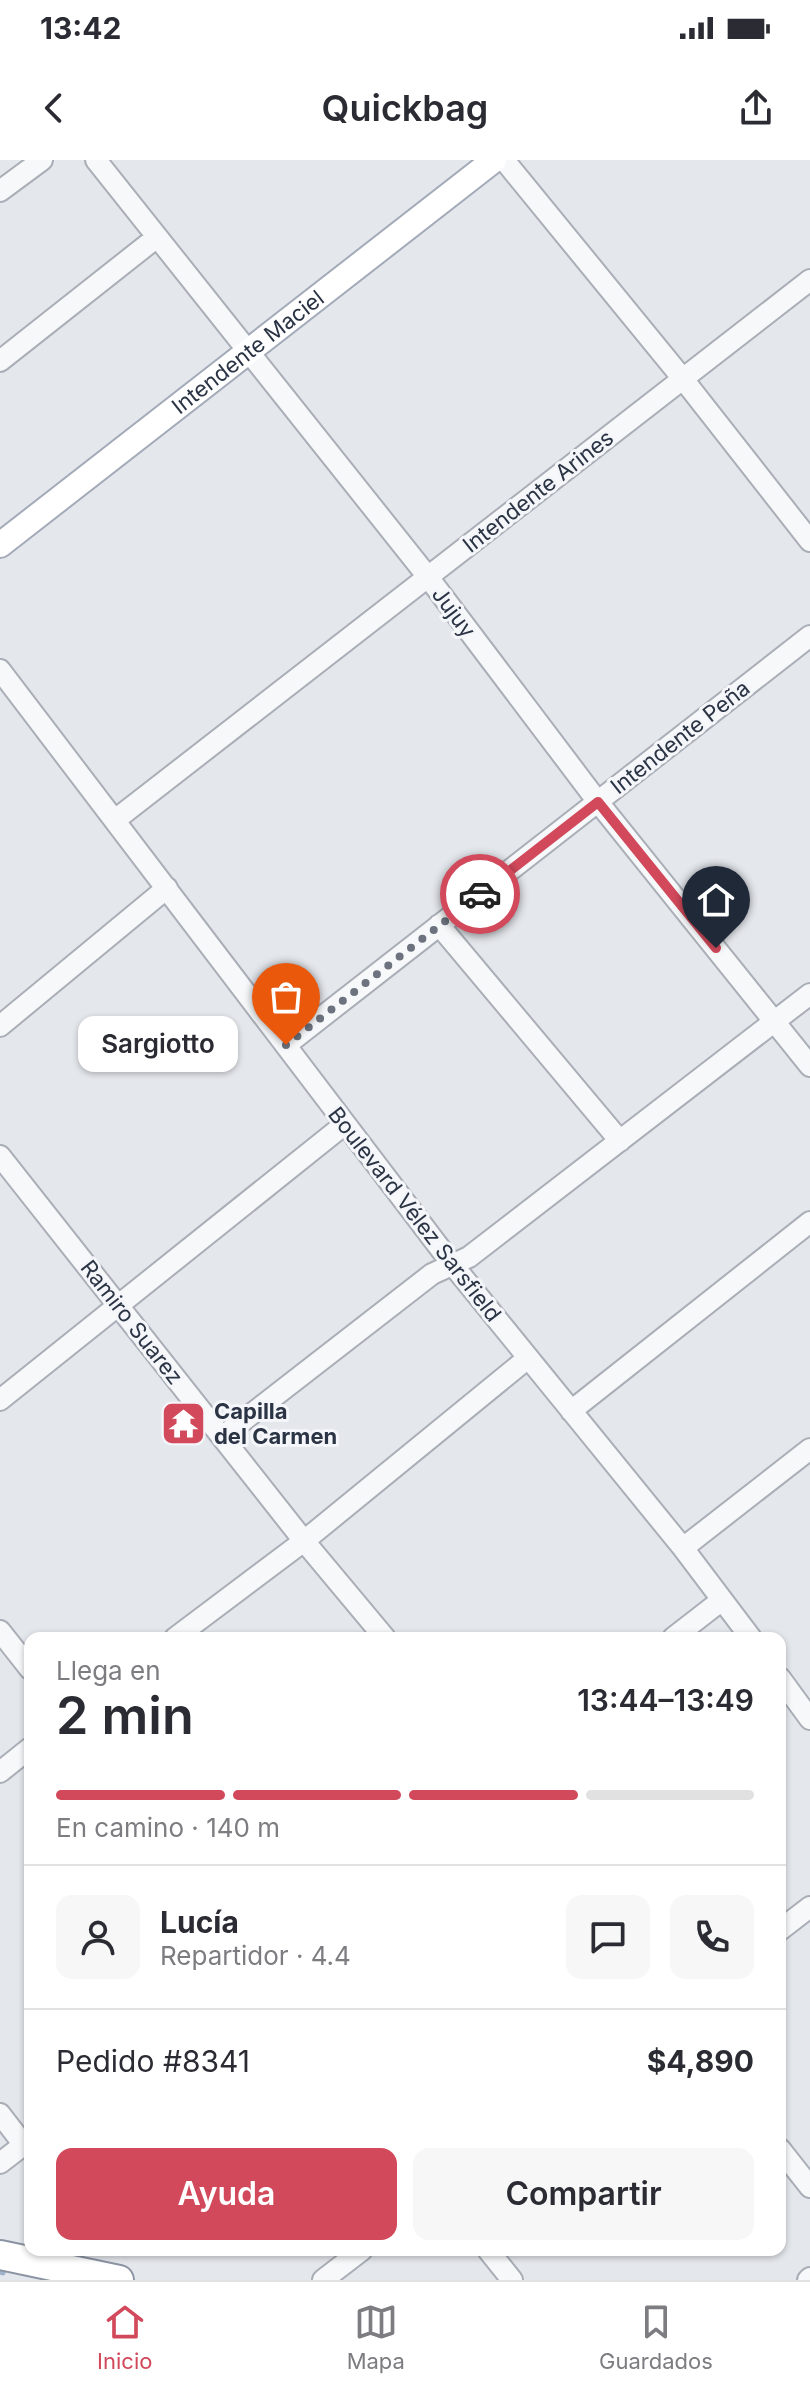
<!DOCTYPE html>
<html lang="es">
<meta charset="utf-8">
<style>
:root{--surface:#fff;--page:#f7f7f7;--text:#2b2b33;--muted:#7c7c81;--line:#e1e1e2;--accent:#d1495b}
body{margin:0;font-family:Inter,sans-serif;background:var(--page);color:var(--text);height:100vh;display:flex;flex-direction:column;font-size:30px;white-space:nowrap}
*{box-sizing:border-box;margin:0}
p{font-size:26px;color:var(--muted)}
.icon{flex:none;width:44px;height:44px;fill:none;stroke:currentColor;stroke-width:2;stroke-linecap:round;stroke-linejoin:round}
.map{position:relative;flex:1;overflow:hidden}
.sheet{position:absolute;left:24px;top:1472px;width:762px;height:624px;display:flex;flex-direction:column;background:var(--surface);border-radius:16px;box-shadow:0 2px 6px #0004}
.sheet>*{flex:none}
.pin{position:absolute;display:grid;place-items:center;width:68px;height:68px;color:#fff;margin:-82px -34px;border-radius:50% 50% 50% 0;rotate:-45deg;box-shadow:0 0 8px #0007}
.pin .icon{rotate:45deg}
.courier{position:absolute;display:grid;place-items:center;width:80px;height:80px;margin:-40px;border:6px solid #d1495b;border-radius:50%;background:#fff;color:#222;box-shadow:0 2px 10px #0007}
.bubble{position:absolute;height:56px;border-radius:16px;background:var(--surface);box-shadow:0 2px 6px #0004;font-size:26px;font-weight:600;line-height:56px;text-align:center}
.overview em{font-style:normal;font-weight:600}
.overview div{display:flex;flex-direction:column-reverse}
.overview{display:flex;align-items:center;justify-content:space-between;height:136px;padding:0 32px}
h1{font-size:52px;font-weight:600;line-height:60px}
.bar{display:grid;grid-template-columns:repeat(4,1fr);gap:12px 8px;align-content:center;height:96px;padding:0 32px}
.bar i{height:10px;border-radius:6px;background:var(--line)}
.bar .active{background:var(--accent)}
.bar p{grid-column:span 4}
.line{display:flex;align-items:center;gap:20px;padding:0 32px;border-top:2px solid var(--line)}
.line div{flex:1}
.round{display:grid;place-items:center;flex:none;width:84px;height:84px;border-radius:16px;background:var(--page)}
.action{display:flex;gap:16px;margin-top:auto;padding:16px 32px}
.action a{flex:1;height:92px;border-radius:16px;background:var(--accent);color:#fff;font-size:32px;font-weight:600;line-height:92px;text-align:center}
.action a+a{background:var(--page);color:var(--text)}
.status{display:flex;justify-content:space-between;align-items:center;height:56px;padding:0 40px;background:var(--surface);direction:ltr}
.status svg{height:22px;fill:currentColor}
header{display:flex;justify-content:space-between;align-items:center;height:104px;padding:0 32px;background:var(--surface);font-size:36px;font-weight:600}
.dock{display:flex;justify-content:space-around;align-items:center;height:112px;border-top:2px solid var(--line);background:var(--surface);font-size:22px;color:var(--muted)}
.dock a{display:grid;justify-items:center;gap:4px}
.dock .active{color:var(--accent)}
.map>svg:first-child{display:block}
</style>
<div class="status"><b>13:42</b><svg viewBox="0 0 49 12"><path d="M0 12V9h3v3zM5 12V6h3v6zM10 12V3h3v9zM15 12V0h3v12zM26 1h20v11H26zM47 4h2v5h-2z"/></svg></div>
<header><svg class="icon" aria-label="back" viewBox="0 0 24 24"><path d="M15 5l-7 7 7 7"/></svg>Quickbag<svg class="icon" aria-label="share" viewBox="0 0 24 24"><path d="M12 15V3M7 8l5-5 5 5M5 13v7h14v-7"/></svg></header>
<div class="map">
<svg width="810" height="2120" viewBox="0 0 810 2120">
<rect width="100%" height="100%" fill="#e4e7ec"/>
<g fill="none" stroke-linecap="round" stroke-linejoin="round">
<path stroke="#9fb4cc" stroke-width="5" d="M0 2112 3 2113"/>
<defs>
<path id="minor" d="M96 0 428 417 598 642 810 906
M504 0 683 219 810 381
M0 31 42 0
M0 201 157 77
M0 510 452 1104 683 1388 751 1478
M115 660 810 120
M439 765 620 981
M0 866 167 728
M286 885 810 476
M0 996 304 1381 385 1478
M0 1240 345 964
M571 1251 810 1062
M222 1277 432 1114 469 1097 810 834
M683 1388 810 1289
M0 1471 30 1509
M175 1478 304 1381 528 1198
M673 1478 722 1440
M780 1518 810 1559
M0 1612 30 1588
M780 1770 810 1747
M0 1954 24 1985
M780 1989 810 2027
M0 2003 30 1980
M488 2090 512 2120
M323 2120 362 2090
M808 2120 810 2118"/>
<g id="major">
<path id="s1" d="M0 385 494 0"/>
</g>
<path id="highway" d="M0 2095 119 2120"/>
</defs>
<use href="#minor" stroke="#a9aeb7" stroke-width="24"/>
<use href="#major" stroke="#a3abb8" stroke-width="28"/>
<use href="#highway" stroke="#8b94a3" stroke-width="32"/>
<use href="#minor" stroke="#f7f8fa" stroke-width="20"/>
<use href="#major" stroke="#fff" stroke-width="24"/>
<use href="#highway" stroke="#fff" stroke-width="28"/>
</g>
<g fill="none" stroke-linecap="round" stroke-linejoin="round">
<path stroke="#6c737f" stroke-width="8" stroke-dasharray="0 14.4" d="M286 885 480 734"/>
<path stroke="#d1495b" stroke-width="10" d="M480 734 598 642 716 788"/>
</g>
<defs>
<symbol id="temple-square" viewBox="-11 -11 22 22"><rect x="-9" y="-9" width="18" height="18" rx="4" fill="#d1495b" stroke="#f4f6f9"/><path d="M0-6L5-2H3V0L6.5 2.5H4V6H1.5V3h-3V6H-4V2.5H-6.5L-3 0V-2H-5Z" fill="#fff"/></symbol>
</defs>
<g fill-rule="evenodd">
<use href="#temple-square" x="158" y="1238" width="51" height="51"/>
</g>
<g text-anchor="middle" stroke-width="6" stroke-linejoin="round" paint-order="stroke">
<g font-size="22" fill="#2b3445" stroke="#f4f6f9">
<text dy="8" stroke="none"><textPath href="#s1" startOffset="314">Intendente Maciel</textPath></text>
<text transform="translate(538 331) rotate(-38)" y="8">Intendente Arines</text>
<text transform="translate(454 452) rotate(53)" y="8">Jujuy</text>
<text transform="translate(680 577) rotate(-38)" y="8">Intendente Peña</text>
<text transform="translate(415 1054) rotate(52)" y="8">Boulevard Vélez Sarsfield</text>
<text transform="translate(132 1162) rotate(52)" y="8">Ramiro Suarez</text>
</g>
<g font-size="22" font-weight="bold" fill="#2b3445" stroke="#f4f6f9" text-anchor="start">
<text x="214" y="1259">Capilla<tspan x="214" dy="25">del Carmen</tspan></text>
</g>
</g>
</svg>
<div class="pin" style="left:286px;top:885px;background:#ea580c"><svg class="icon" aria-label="bag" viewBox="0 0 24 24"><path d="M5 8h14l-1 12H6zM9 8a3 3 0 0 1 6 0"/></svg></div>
<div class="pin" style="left:716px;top:788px;background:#1f2937"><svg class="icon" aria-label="home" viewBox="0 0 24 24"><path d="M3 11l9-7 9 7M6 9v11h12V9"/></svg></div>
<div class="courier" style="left:480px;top:734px"><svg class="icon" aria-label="car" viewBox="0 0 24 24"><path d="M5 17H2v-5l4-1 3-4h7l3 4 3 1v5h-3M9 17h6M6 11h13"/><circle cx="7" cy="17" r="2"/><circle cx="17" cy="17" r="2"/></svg></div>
<div class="bubble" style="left:78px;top:856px;width:160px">Sargiotto</div>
<section class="sheet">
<div class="overview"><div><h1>2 min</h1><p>Llega en</p></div><em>13:44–13:49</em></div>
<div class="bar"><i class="active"></i><i class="active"></i><i class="active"></i><i></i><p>En camino · 140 m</p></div>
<div class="line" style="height:144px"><a class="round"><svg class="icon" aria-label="person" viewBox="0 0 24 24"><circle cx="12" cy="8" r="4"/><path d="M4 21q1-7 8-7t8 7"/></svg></a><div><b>Lucía</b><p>Repartidor · 4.4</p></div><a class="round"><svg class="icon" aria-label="chat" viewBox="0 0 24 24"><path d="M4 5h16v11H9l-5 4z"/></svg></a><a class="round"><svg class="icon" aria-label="phone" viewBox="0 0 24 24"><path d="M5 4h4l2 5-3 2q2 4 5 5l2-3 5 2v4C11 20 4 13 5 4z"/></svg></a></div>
<div class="line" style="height:104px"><div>Pedido #8341</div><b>$4,890</b></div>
<div class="action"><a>Ayuda</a><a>Compartir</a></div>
</section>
</div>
<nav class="dock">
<a class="active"><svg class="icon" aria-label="home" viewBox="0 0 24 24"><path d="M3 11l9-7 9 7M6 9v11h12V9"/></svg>Inicio</a>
<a><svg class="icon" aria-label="map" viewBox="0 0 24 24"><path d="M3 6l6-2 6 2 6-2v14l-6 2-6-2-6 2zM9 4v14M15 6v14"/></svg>Mapa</a>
<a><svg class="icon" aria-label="saved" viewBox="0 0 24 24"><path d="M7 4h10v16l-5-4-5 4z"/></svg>Guardados</a>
</nav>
